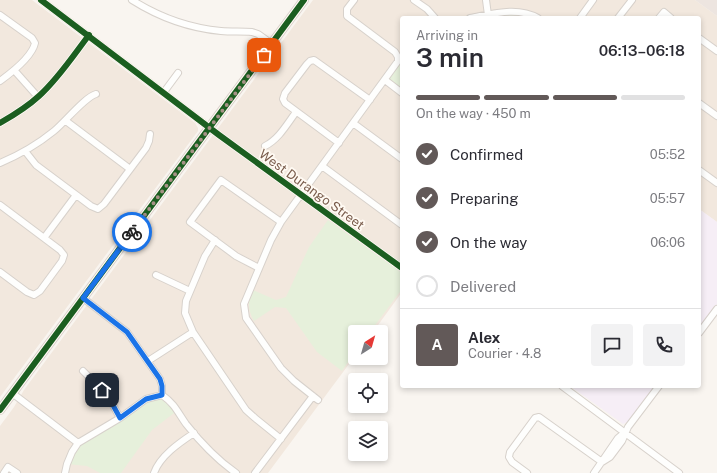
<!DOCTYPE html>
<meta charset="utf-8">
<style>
:root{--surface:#fff;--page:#f2f2f3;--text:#2b2b33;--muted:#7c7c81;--line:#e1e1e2;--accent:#625958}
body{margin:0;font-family:"Public Sans",sans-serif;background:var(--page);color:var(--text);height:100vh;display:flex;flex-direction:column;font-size:15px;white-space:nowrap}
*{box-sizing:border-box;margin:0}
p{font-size:13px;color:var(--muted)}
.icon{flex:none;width:22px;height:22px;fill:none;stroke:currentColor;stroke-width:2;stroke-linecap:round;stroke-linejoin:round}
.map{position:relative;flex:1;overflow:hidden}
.side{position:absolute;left:400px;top:16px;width:301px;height:372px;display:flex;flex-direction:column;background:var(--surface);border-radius:4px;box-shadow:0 2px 6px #0003}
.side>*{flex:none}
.needle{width:26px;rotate:37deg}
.controls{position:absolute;left:348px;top:325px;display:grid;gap:8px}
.controls a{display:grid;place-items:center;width:40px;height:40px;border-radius:4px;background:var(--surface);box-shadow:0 2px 6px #0003;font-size:20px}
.pin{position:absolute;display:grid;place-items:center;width:34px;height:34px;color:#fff;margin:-17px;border-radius:8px;box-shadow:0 2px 6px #0006}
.courier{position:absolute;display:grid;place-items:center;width:40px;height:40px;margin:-20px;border:3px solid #1a73e8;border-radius:50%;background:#fff;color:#222;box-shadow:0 1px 5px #0007}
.overview em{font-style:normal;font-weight:600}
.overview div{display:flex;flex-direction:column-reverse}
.overview{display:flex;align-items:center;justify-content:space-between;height:68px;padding:0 16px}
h1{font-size:26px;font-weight:600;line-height:30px}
.bar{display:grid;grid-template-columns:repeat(4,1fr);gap:6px 4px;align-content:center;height:48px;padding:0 16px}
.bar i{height:5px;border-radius:3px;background:var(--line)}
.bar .current{background:var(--accent)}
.bar p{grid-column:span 4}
.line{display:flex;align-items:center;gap:10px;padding:0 16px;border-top:1px solid var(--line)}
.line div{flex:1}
.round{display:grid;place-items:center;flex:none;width:42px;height:42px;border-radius:4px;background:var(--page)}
ol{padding:0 16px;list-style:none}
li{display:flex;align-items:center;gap:12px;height:44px}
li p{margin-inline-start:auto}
li .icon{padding:4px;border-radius:50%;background:var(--accent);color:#fff;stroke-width:4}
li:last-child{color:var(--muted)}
li i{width:22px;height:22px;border:2px solid var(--line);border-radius:50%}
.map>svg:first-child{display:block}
</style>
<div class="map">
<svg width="717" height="473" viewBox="0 0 717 473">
<rect width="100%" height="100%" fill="#f9f5f0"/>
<path fill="#f2e8de" d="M0 0H32L195 123 198 128V131L0 397Z
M313 0H628L615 18H402V292L373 332H355V356L268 473H0V426L14 407 24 390Z
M636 0H695L717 16V222L699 209V18H622Z"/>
<path fill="#ede5e0" d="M695 0H717V16Z"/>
<path fill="#f6eef6" d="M699 209 717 222V304L699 328Z
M570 386H655L629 421 623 424Z"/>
<path fill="#e6f0db" d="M508 12 538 18H470Z
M398 57H402V83L398 89 385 80Z
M328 220 402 273V289L370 332H355V352L342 371 317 352 286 308 275 307 254 321C248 310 247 301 253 290L276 300 286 297 309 247Z
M162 395 178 410 152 430 121 473H100L87 466 67 464 78 443 146 399Z"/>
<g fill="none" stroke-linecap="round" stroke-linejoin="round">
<defs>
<path id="minor" d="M41 0 219 135 402 268
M132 0C159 17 189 28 221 31 232 32 242 31 252 32L258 34 272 44
M414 0 427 9 435 18
M486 0 488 15
M0 15 32 38 35 43C32 57 11 73 0 81
M470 18C492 14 517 6 538 18
M580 18 593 0
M618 18 632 0
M659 18 664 12 671 18
M699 38 717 51
M14 70 38 97
M385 80 402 93
M164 92 178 73
M699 103 717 116
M66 121 130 169
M0 123C14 115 27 107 39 96 58 79 73 56 89 35
M353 123 402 159
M339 143 285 103 283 99 285 93 307 64 310 61 314 60 370 100
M265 146C279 139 287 124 296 112
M25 151 36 165 91 206 98 209 104 204 146 148 149 141 150 134
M0 163C19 155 38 144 54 131 65 122 85 97 96 94
M322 166 402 225
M699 170 717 183
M0 205 60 250 64 255 62 261 40 291 34 295 27 292 0 272
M44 238 76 195
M215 240 205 256 186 301 185 313 193 332 246 410 255 418 281 439
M259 268 236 256 190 222 221 180 281 222
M156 275 190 291
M83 298 127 332 160 379 162 386V395
M699 333 717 309
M148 361 193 332
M83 371 108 396 120 418
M562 386 679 473
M12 393 78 443
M162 395C175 404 178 413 186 424 201 443 216 459 236 473
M318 400 294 381 281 368 246 318 244 304 271 240 281 222 398 61V57L395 52 347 16V9L354 0
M602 462 610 457 622 441 628 427 659 386
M4 473 8 467 17 473
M65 473 67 464 72 452 78 443 120 418 146 399 162 395
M154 473C160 456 179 443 194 433
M255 473 313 396
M527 473 512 462 509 457 510 452 535 418 539 417 602 462
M594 473 618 438 624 433"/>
<path id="major" d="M0 410 304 0"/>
</defs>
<use href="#minor" stroke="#d7d1cb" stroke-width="8"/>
<use href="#major" stroke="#dad1cc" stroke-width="10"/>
<use href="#minor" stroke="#fefefd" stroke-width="6"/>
<use href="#major" stroke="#f4efe8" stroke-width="8"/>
<defs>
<path id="cycleway" d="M41 0 219 135 402 268
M0 123C14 115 27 107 39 96 58 79 73 56 89 35
M0 410 304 0"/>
</defs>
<use href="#cycleway" stroke="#fffaf3" stroke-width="8"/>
<use href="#cycleway" stroke="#1b5e20" stroke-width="6"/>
</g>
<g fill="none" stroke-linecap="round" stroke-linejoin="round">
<path stroke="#a69286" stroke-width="4" stroke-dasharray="0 7.2" d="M132 232 264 55"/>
<path stroke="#1a73e8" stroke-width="5" d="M102 390 108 396 120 418 146 399 162 395V386L160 379 127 332 83 298 132 232"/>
</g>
<g text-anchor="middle" stroke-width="3.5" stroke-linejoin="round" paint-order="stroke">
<g font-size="13" fill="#7a5d4d" stroke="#fffaf3">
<text transform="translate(312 189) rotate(36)" y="5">West Durango Street</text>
</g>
</g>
</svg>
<div class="controls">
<a><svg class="needle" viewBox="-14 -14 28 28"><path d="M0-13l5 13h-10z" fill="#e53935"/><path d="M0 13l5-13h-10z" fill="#7c7c81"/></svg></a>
<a><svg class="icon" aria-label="locate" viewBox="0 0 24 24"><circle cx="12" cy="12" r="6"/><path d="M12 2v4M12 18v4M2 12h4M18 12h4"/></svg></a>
<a><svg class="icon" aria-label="layers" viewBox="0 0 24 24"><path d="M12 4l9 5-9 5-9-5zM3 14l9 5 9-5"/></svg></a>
</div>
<div class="pin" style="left:264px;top:55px;background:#ea580c"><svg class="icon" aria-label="bag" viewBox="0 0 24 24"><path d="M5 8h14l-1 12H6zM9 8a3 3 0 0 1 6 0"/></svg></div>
<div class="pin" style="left:102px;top:390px;background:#1f2937"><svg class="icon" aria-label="home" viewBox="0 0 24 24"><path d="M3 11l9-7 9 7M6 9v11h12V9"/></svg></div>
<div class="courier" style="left:132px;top:232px"><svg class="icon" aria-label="bike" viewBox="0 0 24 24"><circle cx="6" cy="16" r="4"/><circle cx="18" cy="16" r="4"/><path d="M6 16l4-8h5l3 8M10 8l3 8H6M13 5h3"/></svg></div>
<section class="side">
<div class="overview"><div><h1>3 min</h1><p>Arriving in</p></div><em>06:13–06:18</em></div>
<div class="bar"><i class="current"></i><i class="current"></i><i class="current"></i><i></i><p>On the way · 450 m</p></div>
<ol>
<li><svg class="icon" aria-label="check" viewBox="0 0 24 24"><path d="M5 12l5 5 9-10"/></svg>Confirmed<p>05:52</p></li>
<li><svg class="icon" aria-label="check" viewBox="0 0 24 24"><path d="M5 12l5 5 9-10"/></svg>Preparing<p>05:57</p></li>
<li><svg class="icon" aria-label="check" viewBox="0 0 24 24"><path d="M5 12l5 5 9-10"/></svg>On the way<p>06:06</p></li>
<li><i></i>Delivered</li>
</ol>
<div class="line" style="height:72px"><b class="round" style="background:var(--accent);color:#fff">A</b><div><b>Alex</b><p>Courier · 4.8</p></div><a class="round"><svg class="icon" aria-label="chat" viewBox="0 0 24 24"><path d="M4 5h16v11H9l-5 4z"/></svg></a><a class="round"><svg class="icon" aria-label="phone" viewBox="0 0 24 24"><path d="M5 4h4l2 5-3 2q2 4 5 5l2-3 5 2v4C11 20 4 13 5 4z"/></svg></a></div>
</section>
</div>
